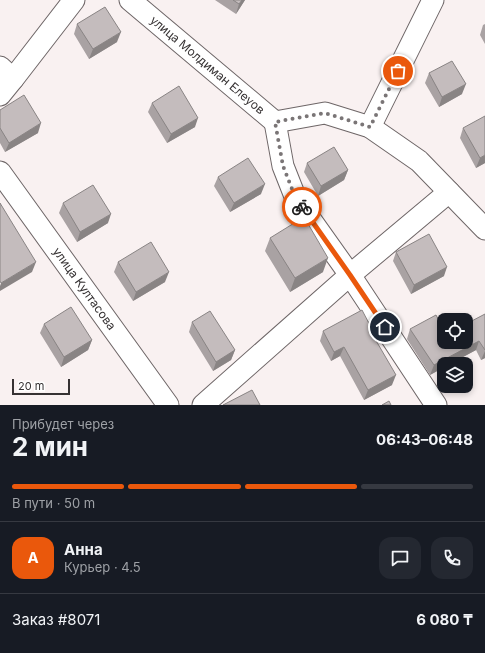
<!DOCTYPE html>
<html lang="ru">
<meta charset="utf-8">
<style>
:root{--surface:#171b24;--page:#242831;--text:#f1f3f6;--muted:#9ea1a6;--line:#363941;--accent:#ea580c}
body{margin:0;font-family:Inter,sans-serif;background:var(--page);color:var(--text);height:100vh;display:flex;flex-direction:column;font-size:15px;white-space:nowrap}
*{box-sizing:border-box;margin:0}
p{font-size:13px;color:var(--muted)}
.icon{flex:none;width:22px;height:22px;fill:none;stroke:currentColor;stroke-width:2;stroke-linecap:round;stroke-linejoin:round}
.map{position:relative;height:405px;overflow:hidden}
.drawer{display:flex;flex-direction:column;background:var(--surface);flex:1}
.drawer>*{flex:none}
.controls{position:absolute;left:437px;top:313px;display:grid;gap:8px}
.controls a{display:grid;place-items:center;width:36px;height:36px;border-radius:8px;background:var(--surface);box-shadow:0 2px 6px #0003;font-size:20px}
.scale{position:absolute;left:12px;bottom:10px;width:58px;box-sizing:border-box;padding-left:4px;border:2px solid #363233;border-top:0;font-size:11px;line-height:14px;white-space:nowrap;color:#363233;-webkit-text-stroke:3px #fff;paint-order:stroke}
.pin{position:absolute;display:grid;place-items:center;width:34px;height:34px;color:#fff;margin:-17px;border:2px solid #fff;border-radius:50%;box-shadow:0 1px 4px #0007}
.courier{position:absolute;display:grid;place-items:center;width:40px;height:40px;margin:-20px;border:3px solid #ea580c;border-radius:50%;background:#fff;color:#222;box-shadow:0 1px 5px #0007}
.overview em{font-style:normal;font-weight:700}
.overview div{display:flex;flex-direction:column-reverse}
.overview{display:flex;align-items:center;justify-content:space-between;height:68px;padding:0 12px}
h1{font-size:26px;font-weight:700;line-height:30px}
.bar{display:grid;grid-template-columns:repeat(4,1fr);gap:6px 4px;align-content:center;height:48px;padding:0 12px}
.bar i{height:5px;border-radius:3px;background:var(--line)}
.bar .current{background:var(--accent)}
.bar p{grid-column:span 4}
.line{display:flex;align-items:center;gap:10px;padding:0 12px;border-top:1px solid var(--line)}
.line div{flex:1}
.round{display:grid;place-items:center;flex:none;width:42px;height:42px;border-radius:12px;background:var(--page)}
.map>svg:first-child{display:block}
</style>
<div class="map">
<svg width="485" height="405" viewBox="0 0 485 405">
<rect width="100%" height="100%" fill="#f9f1f1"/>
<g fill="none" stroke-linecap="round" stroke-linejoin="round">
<defs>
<g id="minor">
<path id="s1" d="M130 0 275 122 325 113 370 127 419 161 485 229"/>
<path d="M0 67 13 79 0 95"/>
<path d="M13 79 74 0"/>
<path d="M275 122 283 166 296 199 350 275 436 405"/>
<path d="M370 127 433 0"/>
<path id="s2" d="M0 172 168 405"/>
<path d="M203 405 350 275 449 192"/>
</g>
</defs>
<use href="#minor" stroke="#6e6667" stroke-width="23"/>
<use href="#minor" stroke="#fff" stroke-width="21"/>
</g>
<path fill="#a9a2a3" d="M215 0H245L236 14Z
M77 24 117 42 89 59 74 34Z
M485 24V44L480 35 483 25Z
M429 73 462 94 439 107 425 83Z
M152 103 195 127 167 143 148 112Z
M0 110 38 133 5 152 0 143Z
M463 128 485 163 476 168 460 138Z
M307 163 348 170 344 180 318 196 304 172Z
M218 177 261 194 230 212 214 186Z
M63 203 108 223 77 242 59 213Z
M270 238 323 272 290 292 265 251Z
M396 252 444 276 411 294 393 261Z
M118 262 165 282 133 301 114 272Z
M485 314V358L481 360 476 350 430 375 407 339 410 329 444 342Z
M192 322 235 350 231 360 213 371 189 332Z
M44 324 92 340 88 350 61 367 40 333Z
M323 331 372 333 392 385 364 400 340 356 331 361 320 341Z"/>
<path fill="#898484" d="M242 0H245L236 14 239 4Z
M121 32 117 42 89 59 93 49Z
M466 84 462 94 439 107 442 97Z
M198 118 195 127 167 143 171 134Z
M41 123 38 133 5 152 9 143Z
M485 155V163L476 168 480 158Z
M348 170 344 180 318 196 321 186Z
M265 184 261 194 230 212 234 203Z
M111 214 108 223 77 242 80 232Z
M328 258 323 272 290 292 295 278Z
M36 262 32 272 0 291V286L1 283Z
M447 267 444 276 411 294 414 285Z
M169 272 165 282 133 301 136 292Z
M92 340 88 350 61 367 64 357Z
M479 341 476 350 450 364H444V367L430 375 434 365Z
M344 347 340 356 331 361 334 352Z
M235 350 231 360 213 371 216 362Z
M485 350V358L481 360 485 351Z
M396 375 392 385 364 400 368 390Z"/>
<path fill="#c4bcbd" stroke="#898484" d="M233 0H242L239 4Z
M105 7 121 32 93 49 77 24Z
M452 61 466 84 442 97 429 73Z
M179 86 198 118 171 134 152 103Z
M24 95 41 123 9 143 0 128V110Z
M485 116V155L480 158 463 128Z
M334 147 348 170 321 186 307 163Z
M248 158 265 184 234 203 218 177Z
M93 185 111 214 80 232 63 203Z
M0 203 36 262 1 283 0 281Z
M304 217 328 258 295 278 270 238Z
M429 234 447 267 414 285 396 252Z
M151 242 169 272 136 292 118 262Z
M71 307 92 340 64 357 44 324Z
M362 310 373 331 371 332 396 375 368 390 344 347 334 352 323 331Z
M210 311 235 350 216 362 192 322Z
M485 314V350L479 341 434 365 410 329 436 315 444 330V342H466V324Z
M252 390 260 405H223Z
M389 401 391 405H382Z"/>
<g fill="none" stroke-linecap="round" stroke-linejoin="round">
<path stroke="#7a7576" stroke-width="4" stroke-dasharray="0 7.2" d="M302 207 296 199 283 166 275 122 325 113 370 127 398 71"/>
<path stroke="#ea580c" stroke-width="5" d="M302 207 350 275 385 327"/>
</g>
<g text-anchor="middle" stroke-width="3" stroke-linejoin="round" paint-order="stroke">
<g font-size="12" fill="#363233" stroke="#fff">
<text dy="4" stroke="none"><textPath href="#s1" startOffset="101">улица Молдиман Елеуов</textPath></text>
<text dy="4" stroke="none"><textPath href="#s2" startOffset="144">улица Култасова</textPath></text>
</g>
</g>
</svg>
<div class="controls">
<a><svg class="icon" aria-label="locate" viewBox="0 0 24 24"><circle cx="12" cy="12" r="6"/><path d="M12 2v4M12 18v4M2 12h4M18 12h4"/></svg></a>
<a><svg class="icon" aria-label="layers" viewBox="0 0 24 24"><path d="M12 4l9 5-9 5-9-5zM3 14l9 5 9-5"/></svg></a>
</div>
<div class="scale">20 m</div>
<div class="pin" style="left:398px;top:71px;background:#ea580c"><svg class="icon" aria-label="bag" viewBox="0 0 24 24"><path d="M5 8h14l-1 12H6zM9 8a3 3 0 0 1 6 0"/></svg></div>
<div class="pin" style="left:385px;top:327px;background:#1f2937"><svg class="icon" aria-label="home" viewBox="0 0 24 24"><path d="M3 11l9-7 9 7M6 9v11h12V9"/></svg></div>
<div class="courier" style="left:302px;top:207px"><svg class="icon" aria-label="bike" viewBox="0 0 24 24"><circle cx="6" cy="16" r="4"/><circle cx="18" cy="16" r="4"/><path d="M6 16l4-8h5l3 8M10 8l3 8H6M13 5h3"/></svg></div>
</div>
<section class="drawer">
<div class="overview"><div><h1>2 мин</h1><p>Прибудет через</p></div><em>06:43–06:48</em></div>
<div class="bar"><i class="current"></i><i class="current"></i><i class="current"></i><i></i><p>В пути · 50 m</p></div>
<div class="line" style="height:72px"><b class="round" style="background:var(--accent);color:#fff">А</b><div><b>Анна</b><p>Курьер · 4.5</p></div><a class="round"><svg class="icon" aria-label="chat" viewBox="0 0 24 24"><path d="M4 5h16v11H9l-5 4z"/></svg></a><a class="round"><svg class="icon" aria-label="phone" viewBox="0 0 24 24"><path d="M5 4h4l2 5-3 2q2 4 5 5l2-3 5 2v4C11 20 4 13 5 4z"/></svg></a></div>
<div class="line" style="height:52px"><div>Заказ #8071</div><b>6 080 ₸</b></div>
</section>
